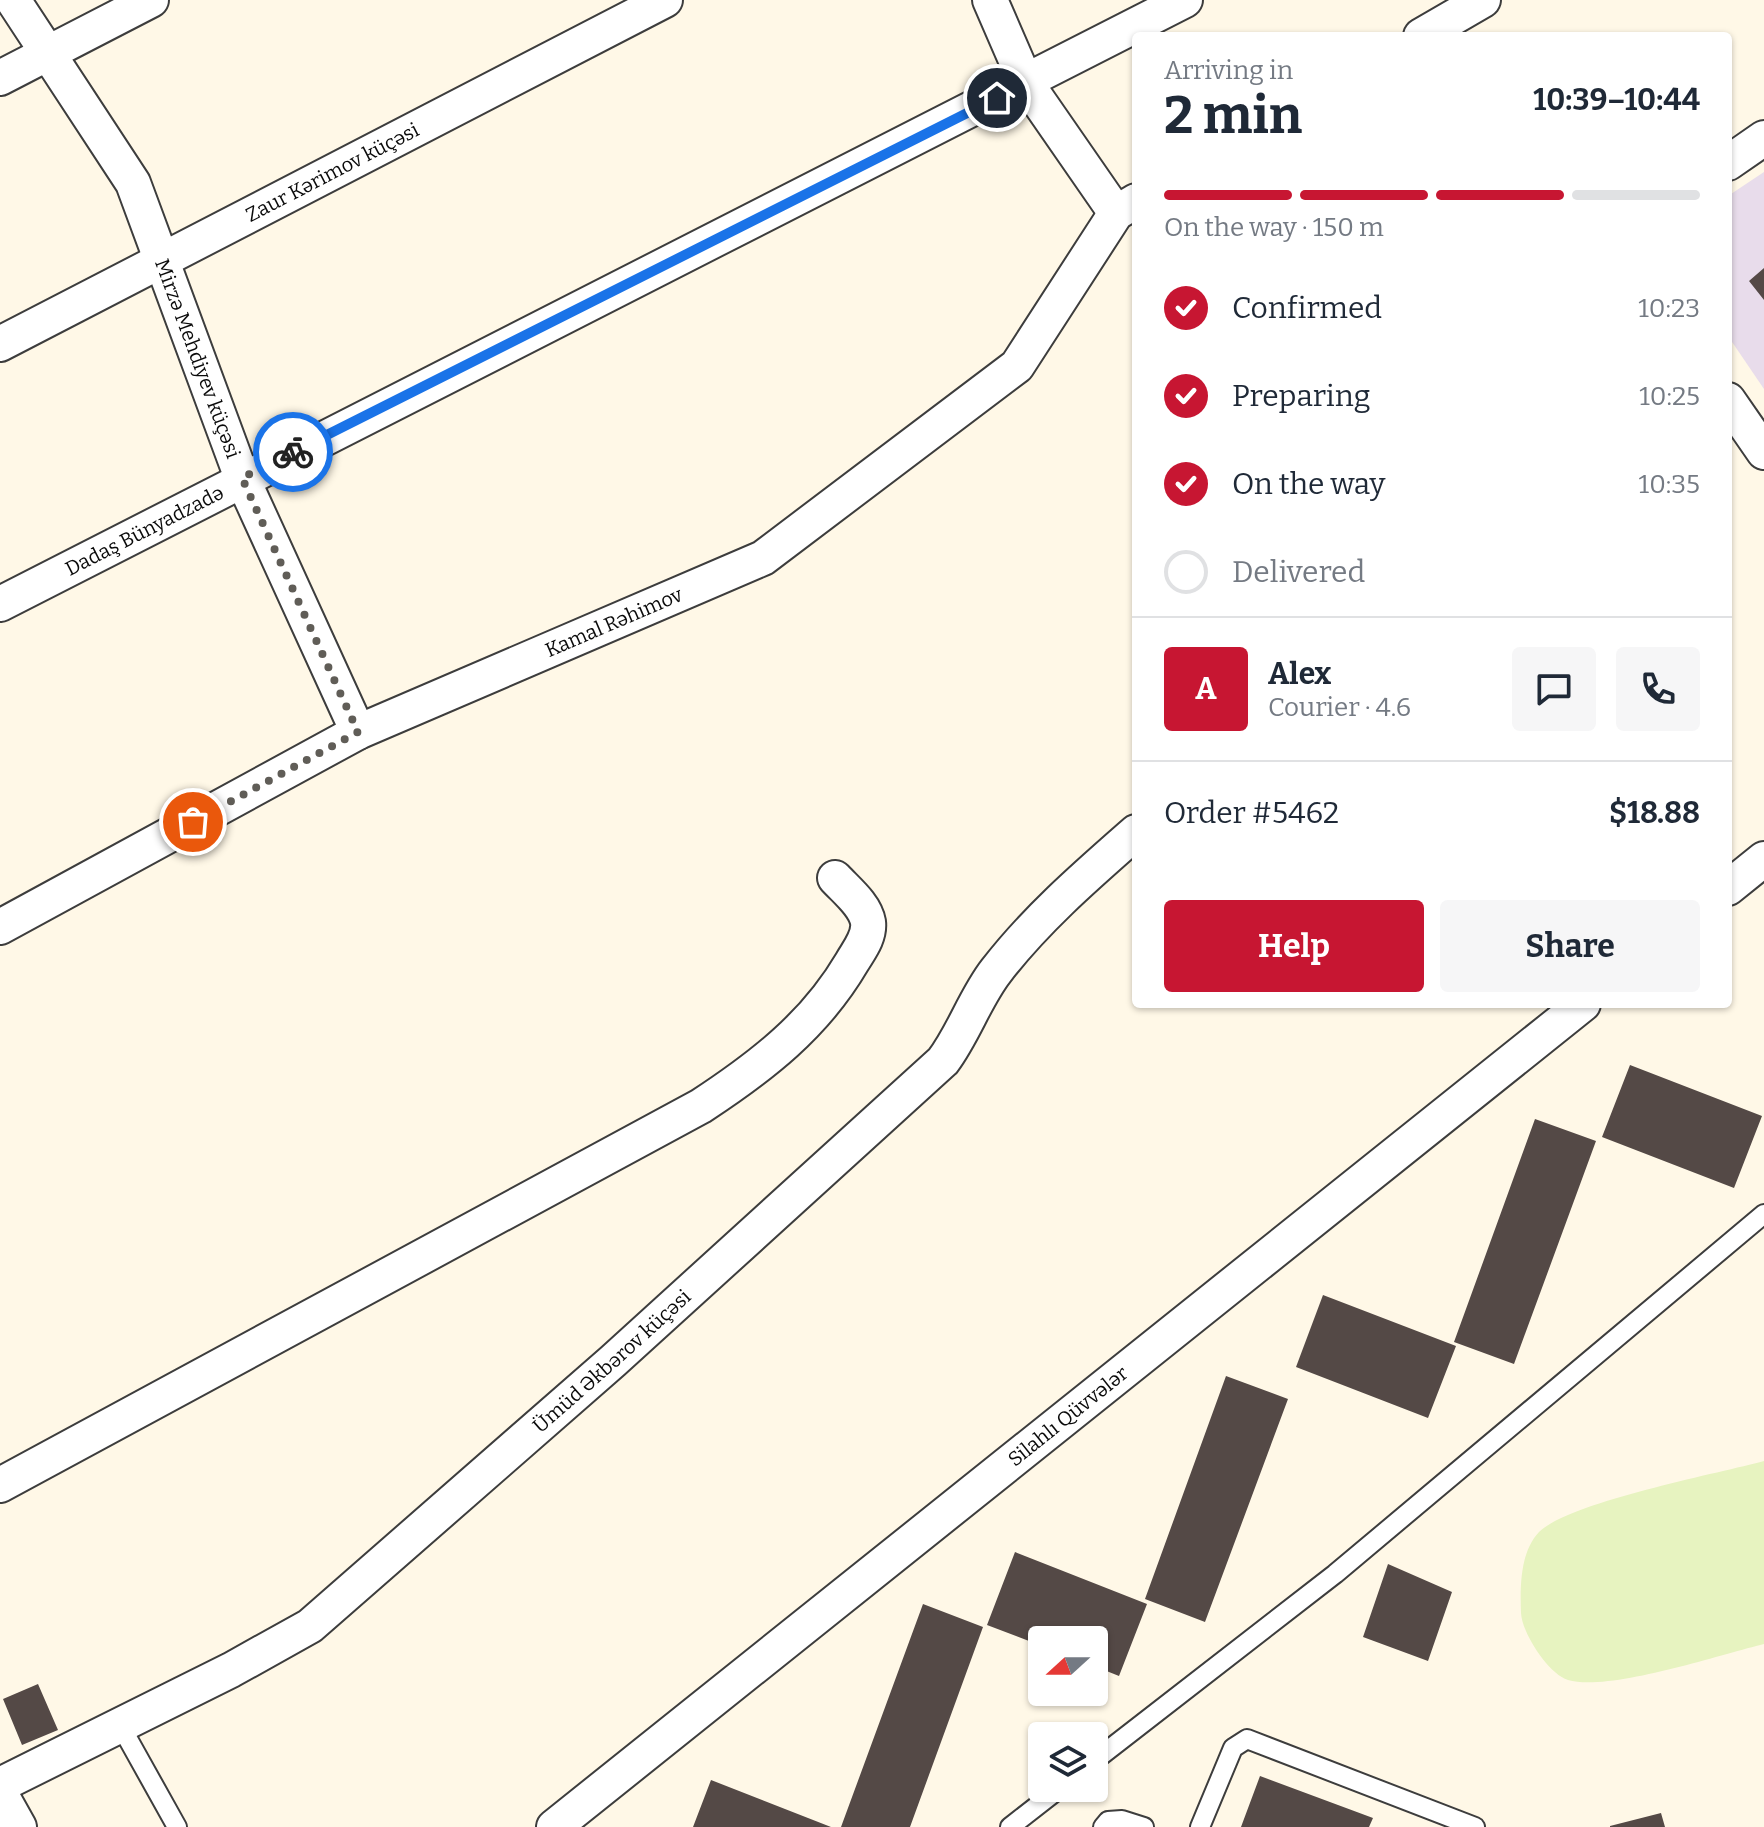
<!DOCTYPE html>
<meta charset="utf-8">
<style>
:root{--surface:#fff;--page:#f6f6f7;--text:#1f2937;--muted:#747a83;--line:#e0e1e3;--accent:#c71632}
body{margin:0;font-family:Bitter,serif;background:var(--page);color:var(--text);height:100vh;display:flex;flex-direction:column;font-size:30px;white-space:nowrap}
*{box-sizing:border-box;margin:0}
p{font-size:26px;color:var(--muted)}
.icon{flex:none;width:44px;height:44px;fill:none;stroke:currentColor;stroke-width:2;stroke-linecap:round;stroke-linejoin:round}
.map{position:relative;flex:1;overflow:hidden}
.panel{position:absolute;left:1132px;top:32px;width:600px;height:976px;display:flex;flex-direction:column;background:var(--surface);border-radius:8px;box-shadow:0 2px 6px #0004}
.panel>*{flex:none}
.needle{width:52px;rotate:249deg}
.controls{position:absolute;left:1028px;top:1626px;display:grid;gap:16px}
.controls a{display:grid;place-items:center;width:80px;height:80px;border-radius:8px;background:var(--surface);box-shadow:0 2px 6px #0004;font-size:40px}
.pin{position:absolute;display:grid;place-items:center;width:68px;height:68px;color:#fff;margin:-34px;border:4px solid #fff;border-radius:50%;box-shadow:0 2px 8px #0007}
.courier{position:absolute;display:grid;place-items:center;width:80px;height:80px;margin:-40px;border:6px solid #1a73e8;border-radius:50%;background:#fff;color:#222;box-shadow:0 2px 10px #0007}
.head em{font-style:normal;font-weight:700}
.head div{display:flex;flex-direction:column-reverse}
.head{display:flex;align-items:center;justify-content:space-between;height:136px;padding:0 32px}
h1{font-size:52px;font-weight:700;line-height:60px}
.bar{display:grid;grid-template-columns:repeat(4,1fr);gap:12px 8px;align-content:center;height:96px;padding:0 32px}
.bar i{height:10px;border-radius:6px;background:var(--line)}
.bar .current{background:var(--accent)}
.bar p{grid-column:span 4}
.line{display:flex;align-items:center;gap:20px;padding:0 32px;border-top:2px solid var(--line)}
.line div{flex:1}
.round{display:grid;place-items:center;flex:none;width:84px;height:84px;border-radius:8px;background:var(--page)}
ol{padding:0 32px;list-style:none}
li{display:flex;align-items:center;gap:24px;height:88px}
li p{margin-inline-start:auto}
li .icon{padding:8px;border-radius:50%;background:var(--accent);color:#fff;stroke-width:4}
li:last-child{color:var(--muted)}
li i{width:44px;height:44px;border:4px solid var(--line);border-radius:50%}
.button{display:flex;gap:16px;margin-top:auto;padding:16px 32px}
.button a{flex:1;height:92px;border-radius:8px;background:var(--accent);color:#fff;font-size:32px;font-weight:700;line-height:92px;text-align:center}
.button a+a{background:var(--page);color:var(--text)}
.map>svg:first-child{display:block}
</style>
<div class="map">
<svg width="1764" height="1827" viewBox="0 0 1764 1827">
<rect width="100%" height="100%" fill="#fff8e7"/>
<path fill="#e8dceb" d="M1764 172V389L1728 336V196Z"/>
<path fill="#e7f3c0" d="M1764 1461V1644C1719 1655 1608 1692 1568 1680 1548 1674 1522 1633 1521 1613 1520 1587 1520 1552 1539 1532 1570 1502 1716 1474 1764 1461Z"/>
<path fill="#544946" d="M1764 268V300L1749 281Z
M1630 1065 1762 1116 1734 1188 1602 1137Z
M1535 1119 1596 1141 1514 1364 1454 1342Z
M1323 1295 1456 1346 1428 1418 1296 1367Z
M1226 1376 1288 1399 1205 1622 1145 1599Z
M1015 1552 1147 1604 1119 1676 1094 1666V1640H1042V1646L987 1625Z
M1388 1564 1452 1592 1428 1661 1363 1637Z
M923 1604 983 1627 910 1827H841Z
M38 1684 58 1730 22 1745 3 1699Z
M1260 1776 1373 1818 1369 1827H1241Z
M711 1780 831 1827H693Z
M1661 1813 1665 1827H1610V1826Z"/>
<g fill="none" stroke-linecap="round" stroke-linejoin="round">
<defs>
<path id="service" d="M119 1723 177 1827
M1094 1761 1335 1574 1764 1214
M1010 1827 1060 1788
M1103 1827 1108 1821 1122 1820 1144 1827
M1200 1827 1233 1748 1247 1739 1475 1827"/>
<g id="minor">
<path id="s1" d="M13 0 133 183 242 478 358 732"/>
<path d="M990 0 1026 83 1116 213"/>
<path d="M1421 36 1483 0"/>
<path d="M0 78 151 0"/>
<path d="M1728 163 1764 138"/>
<path id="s2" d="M0 344 665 0"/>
<path d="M1728 400 1764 452"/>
<path id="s3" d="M0 604 1185 0"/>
<path d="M1728 888 1764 859"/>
<path id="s4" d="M0 927 358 732 763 558 1017 366 1116 213 1136 201"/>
<path d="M0 1485 701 1106C762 1066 815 1025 852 962 859 950 870 937 868 922 865 905 847 891 835 878"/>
<path id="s5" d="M0 1785 231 1670 310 1626 613 1361 943 1061C964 1033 975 998 996 971 1036 919 1087 875 1136 832"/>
<path d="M0 1793 19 1827"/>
<path id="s6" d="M554 1827 1583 1004"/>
</g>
</defs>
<use href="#service" stroke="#3d3d3d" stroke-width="22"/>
<use href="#minor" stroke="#3d3d3d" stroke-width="38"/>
<use href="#service" stroke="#fff" stroke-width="18"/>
<use href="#minor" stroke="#fff" stroke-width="34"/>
</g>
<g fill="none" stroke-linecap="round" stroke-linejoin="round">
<path stroke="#605d57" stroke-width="8" stroke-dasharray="0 14.4" d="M193 822 358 732 242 478 293 452"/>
<path stroke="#1a73e8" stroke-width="10" d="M293 452 997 98"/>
</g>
<g text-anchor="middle" stroke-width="8" stroke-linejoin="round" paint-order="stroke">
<g font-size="20" fill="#0a0a0a" stroke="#fff">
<text dy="7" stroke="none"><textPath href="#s2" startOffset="374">Zaur Kərimov küçəsi</textPath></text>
<text dy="7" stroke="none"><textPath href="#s1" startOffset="406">Mirzə Mehdiyev küçəsi</textPath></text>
<text dy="7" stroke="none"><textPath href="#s3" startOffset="162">Dadaş Bünyadzadə</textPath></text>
<text dy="7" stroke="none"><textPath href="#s4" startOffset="686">Kamal Rəhimov</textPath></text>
<text dy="7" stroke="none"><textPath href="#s5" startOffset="750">Ümüd Əkbərov küçəsi</textPath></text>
<text dy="7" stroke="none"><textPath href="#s6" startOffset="658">Silahlı Qüvvələr</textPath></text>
</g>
</g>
</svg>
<div class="controls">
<a><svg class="needle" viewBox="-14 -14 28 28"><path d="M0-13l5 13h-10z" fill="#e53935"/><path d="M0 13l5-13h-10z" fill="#747a83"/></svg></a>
<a><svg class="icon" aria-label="layers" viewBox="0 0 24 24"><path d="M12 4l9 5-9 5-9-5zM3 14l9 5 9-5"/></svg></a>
</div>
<div class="pin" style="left:193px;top:822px;background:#ea580c"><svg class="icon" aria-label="bag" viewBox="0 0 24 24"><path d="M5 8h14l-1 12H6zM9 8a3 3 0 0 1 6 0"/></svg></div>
<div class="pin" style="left:997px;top:98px;background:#1f2937"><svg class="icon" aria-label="home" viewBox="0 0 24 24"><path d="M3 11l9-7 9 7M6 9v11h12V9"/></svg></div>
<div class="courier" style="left:293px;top:452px"><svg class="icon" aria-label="bike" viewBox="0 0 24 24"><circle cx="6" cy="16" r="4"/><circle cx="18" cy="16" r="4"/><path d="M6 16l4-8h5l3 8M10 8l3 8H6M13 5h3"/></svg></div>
<section class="panel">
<div class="head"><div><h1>2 min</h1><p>Arriving in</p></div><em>10:39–10:44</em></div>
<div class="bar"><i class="current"></i><i class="current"></i><i class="current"></i><i></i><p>On the way · 150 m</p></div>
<ol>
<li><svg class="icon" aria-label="check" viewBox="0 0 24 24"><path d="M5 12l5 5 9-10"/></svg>Confirmed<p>10:23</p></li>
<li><svg class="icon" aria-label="check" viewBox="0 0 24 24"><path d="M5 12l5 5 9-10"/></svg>Preparing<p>10:25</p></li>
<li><svg class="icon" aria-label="check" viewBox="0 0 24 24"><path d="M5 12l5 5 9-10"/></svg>On the way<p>10:35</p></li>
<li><i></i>Delivered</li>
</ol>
<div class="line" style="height:144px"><b class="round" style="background:var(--accent);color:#fff">A</b><div><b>Alex</b><p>Courier · 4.6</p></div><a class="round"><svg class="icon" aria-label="chat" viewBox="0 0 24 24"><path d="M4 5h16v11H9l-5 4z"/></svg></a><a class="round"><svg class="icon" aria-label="phone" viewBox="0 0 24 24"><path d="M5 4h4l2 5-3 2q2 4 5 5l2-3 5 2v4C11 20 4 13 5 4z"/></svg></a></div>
<div class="line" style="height:104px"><div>Order #5462</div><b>$18.88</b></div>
<div class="button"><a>Help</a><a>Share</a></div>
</section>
</div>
